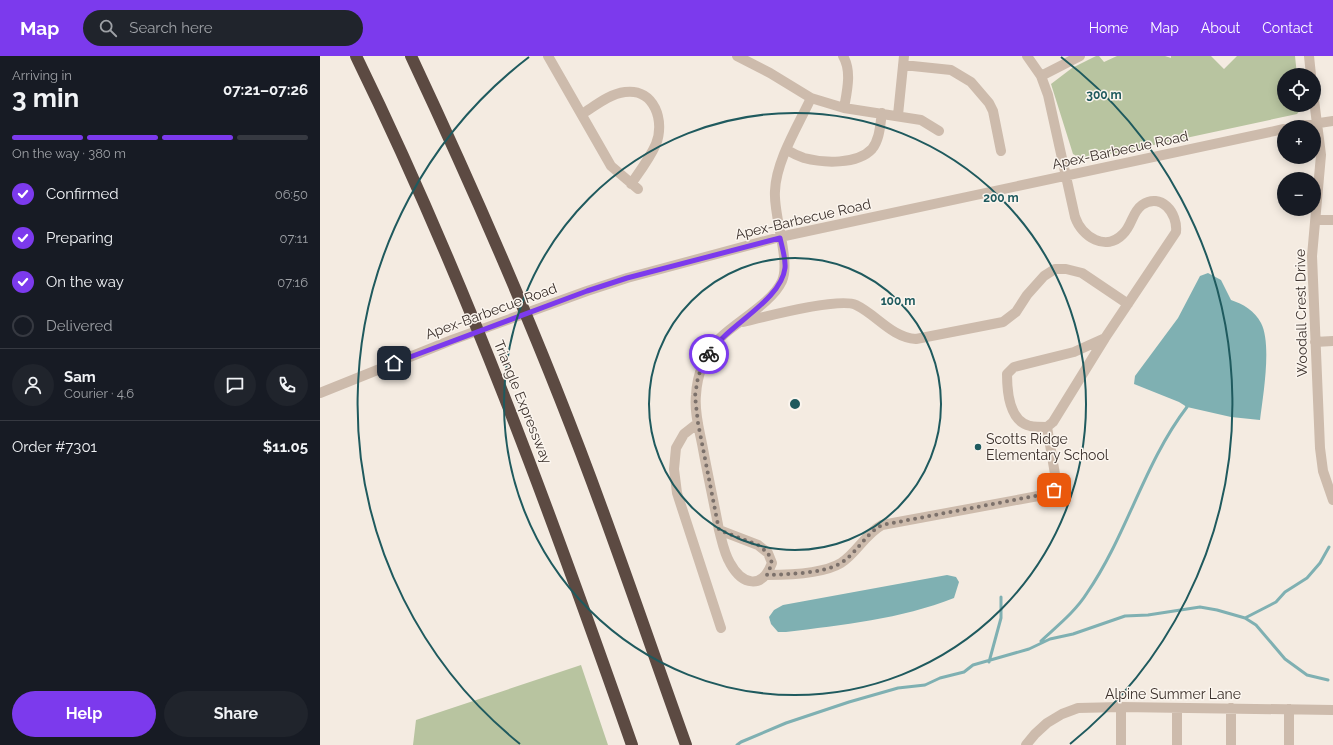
<!DOCTYPE html>
<meta charset="utf-8">
<style>
:root{--surface:#171b24;--page:#20242c;--text:#f1f3f6;--muted:#9ea1a6;--line:#363941;--accent:#7c3aed}
body{margin:0;font-family:Raleway,sans-serif;background:var(--page);color:var(--text);height:100vh;display:flex;flex-direction:column;font-size:15px;white-space:nowrap}
*{box-sizing:border-box;margin:0}
p{font-size:13px;color:var(--muted)}
.icon{flex:none;width:22px;height:22px;fill:none;stroke:currentColor;stroke-width:2;stroke-linecap:round;stroke-linejoin:round}
.map{position:relative;flex:1;overflow:hidden}
.details{display:flex;flex-direction:column;background:var(--surface);width:320px}
.details>*{flex:none}
.tools{position:absolute;left:957px;top:12px;display:grid;gap:8px}
.tools a{display:grid;place-items:center;width:44px;height:44px;border-radius:50%;background:var(--surface);box-shadow:0 2px 10px #0003;font-size:20px}
.pin{position:absolute;display:grid;place-items:center;width:34px;height:34px;color:#fff;margin:-17px;border-radius:8px;box-shadow:0 2px 6px #0006}
.courier{position:absolute;display:grid;place-items:center;width:40px;height:40px;margin:-20px;border:3px solid #7c3aed;border-radius:50%;background:#fff;color:#222;box-shadow:0 1px 5px #0007}
.headline em{font-style:normal;font-weight:700}
.headline div{display:flex;flex-direction:column-reverse}
.headline{display:flex;align-items:center;justify-content:space-between;height:68px;padding:0 12px}
h1{font-size:26px;font-weight:700;line-height:30px}
.bar{display:grid;grid-template-columns:repeat(4,1fr);gap:6px 4px;align-content:center;height:48px;padding:0 12px}
.bar i{height:5px;border-radius:3px;background:var(--line)}
.bar .on{background:var(--accent)}
.bar p{grid-column:span 4}
.line{display:flex;align-items:center;gap:10px;padding:0 12px;border-top:1px solid var(--line)}
.line div{flex:1}
.round{display:grid;place-items:center;flex:none;width:42px;height:42px;border-radius:21px;background:var(--page)}
ol{padding:0 12px;list-style:none}
li{display:flex;align-items:center;gap:12px;height:44px}
li p{margin-inline-start:auto}
li .icon{padding:4px;border-radius:50%;background:var(--accent);color:#fff;stroke-width:4}
li:last-child{color:var(--muted)}
li i{width:22px;height:22px;border:2px solid var(--line);border-radius:50%}
.primary-button{display:flex;gap:8px;margin-top:auto;padding:8px 12px}
.primary-button a{flex:1;height:46px;border-radius:24px;background:var(--accent);color:#fff;font-size:16px;font-weight:700;line-height:46px;text-align:center}
.primary-button a+a{background:var(--page);color:var(--text)}
header{display:flex;align-items:center;gap:24px;box-sizing:border-box;height:56px;padding:0 20px;background:var(--accent);color:#fff}
header strong{font-size:19px}
nav{display:flex;gap:22px;margin-inline-start:auto;font-size:14px}
.search{width:280px;height:36px;background:var(--page);display:flex;align-items:center;gap:10px;box-sizing:border-box;padding:0 14px;border-radius:22px;color:var(--muted);font-size:15px}
main{display:flex;flex:1;min-height:0}
.map>svg:first-child{display:block}
</style>
<header>
<strong>Map</strong>
<div class="search"><svg class="icon" aria-label="search" viewBox="0 0 24 24"><circle cx="10" cy="10" r="6"/><path d="M15 15l6 6"/></svg>Search here</div>
<nav><a>Home</a><a>Map</a><a>About</a><a>Contact</a></nav>
</header>
<main>
<section class="details">
<div class="headline"><div><h1>3 min</h1><p>Arriving in</p></div><em>07:21–07:26</em></div>
<div class="bar"><i class="on"></i><i class="on"></i><i class="on"></i><i></i><p>On the way · 380 m</p></div>
<ol>
<li><svg class="icon" aria-label="check" viewBox="0 0 24 24"><path d="M5 12l5 5 9-10"/></svg>Confirmed<p>06:50</p></li>
<li><svg class="icon" aria-label="check" viewBox="0 0 24 24"><path d="M5 12l5 5 9-10"/></svg>Preparing<p>07:11</p></li>
<li><svg class="icon" aria-label="check" viewBox="0 0 24 24"><path d="M5 12l5 5 9-10"/></svg>On the way<p>07:16</p></li>
<li><i></i>Delivered</li>
</ol>
<div class="line" style="height:72px"><a class="round"><svg class="icon" aria-label="person" viewBox="0 0 24 24"><circle cx="12" cy="8" r="4"/><path d="M4 21q1-7 8-7t8 7"/></svg></a><div><b>Sam</b><p>Courier · 4.6</p></div><a class="round"><svg class="icon" aria-label="chat" viewBox="0 0 24 24"><path d="M4 5h16v11H9l-5 4z"/></svg></a><a class="round"><svg class="icon" aria-label="phone" viewBox="0 0 24 24"><path d="M5 4h4l2 5-3 2q2 4 5 5l2-3 5 2v4C11 20 4 13 5 4z"/></svg></a></div>
<div class="line" style="height:52px"><div>Order #7301</div><b>$11.05</b></div>
<div class="primary-button"><a>Help</a><a>Share</a></div>
</section>
<div class="map">
<svg width="1013" height="689" viewBox="0 0 1013 689">
<rect width="100%" height="100%" fill="#f4ebe1"/>
<path fill="#b8c4a0" d="M776 0H779L784 6 797 0H845L851 2V0H891L904 13 917 0H975L977 19H964V49H980L981 53 977 58 768 103 760 102 753 98 731 28 752 12Z
M261 609 288 689H93L96 664Z"/>
<path fill="#7fb0b2" d="M888 217 901 224 911 244C923 248 935 255 941 267 952 288 943 340 940 364L911 361 867 351 859 346 814 328 815 320 858 262 880 220Z
M627 519 636 521 639 526 634 542C581 563 522 569 466 576H458L451 568 449 561 454 554 463 549Z"/>
<g fill="none" stroke-linecap="round" stroke-linejoin="round">
<path stroke="#7fb0b2" stroke-width="3" d="M925 562 956 546 965 536 987 522 1000 507 1009 491
M721 585C737 570 755 556 767 537 807 479 824 407 867 351L866 348
M669 606 681 562V541
M417 689 421 686 466 667 529 646 578 632 605 629 620 622 644 616 653 609 709 593 730 583 753 578 805 560 828 559 880 551 897 554 925 562 936 569 965 603 987 619 1008 624"/>
<path stroke="#cdbbac" stroke-width="10" d="M228 0 291 110 318 133
M417 0 450 17 491 42 524 52 601 64 619 75
M523 0C532 15 527 35 524 52
M707 0 721 20 728 39 755 161C762 181 786 196 803 178 812 170 812 156 822 149 841 136 858 157 856 176L785 282 733 366 727 371C721 371 715 371 710 370 689 365 687 336 687 318L694 311 754 296 785 282
M989 0 991 19
M583 9 631 14 651 26 669 47 673 55 681 95
M721 20 760 0
M994 44 1001 99 992 200 1000 392 1003 415 1013 444
M262 58C275 50 289 38 305 36 335 32 345 66 336 88 330 102 320 115 311 128
M578 59 584 0
M973 71 1013 65
M467 94C472 97 478 100 484 102 503 107 537 109 552 93 560 83 560 69 562 57
M996 164H1013
M423 266C444 261 519 241 536 249 557 259 571 281 596 283L683 266 696 256 707 239 724 220 735 213H746L762 217 808 248
M995 286 1013 285
M0 337 132 284 267 235 307 222 460 181 964 73
M378 367 364 378 356 392 354 413 357 437 401 572
M399 474 438 489 448 497 452 507C442 534 422 529 410 507 404 497 402 485 399 474 394 447 388 420 383 393 380 376 374 357 376 339 377 319 385 297 400 282 417 265 452 247 462 225 471 205 453 159 455 135 456 105 478 70 491 42
M447 519C467 519 503 518 521 507 537 497 545 478 562 469L729 438 737 430 727 371
M706 689 715 678 727 667 742 658 758 652 801 651 1013 654
M801 689V651
M857 689V652
M911 689V652
M969 689V653"/>
<path stroke="#5c4a42" stroke-width="12" d="M36 0C145 223 230 455 312 689
M91 0C161 149 226 299 282 453 311 532 338 611 366 689"/>
</g>
<g fill="none" stroke-linecap="round" stroke-linejoin="round">
<path stroke="#7c716b" stroke-width="4" stroke-dasharray="0 7.2" d="M389 298 384 306 378 321 375 340 378 367 399 474 438 489 448 497 452 507 447 519C467 518 503 518 521 507 537 497 545 478 562 469L715 440 734 434"/>
<path stroke="#7c3aed" stroke-width="5" d="M74 307 267 235 307 222 460 182C462 191 466 203 465 212 461 245 407 269 389 298"/>
</g>
<g fill="none" stroke="#1f5a5e" stroke-width="2">
<circle cx="475" cy="348" r="146"/>
<circle cx="475" cy="348" r="291"/>
<path d="M200 688A437 437 0 0 1 209 1M741 1A437 437 0 0 1 750 688"/>
</g>
<circle fill="#1f5a5e" stroke="#fbf5ee" stroke-width="1.5" cx="658" cy="391" r="4"/>
<g text-anchor="middle" stroke-width="3" stroke-linejoin="round" paint-order="stroke">
<g font-size="14" fill="#3b302b" stroke="#fbf5ee">
<text transform="translate(800 94) rotate(-12)" y="5">Apex-Barbecue Road</text>
<text transform="translate(483 163) rotate(-13)" y="5">Apex-Barbecue Road</text>
<text transform="translate(171 255) rotate(-20)" y="5">Apex-Barbecue Road</text>
<text transform="translate(981 257) rotate(-91)" y="5">Woodall Crest Drive</text>
<text transform="translate(203 346) rotate(68)" y="5">Triangle Expressway</text>
<text x="853" y="643">Alpine Summer Lane</text>
</g>
<g font-size="14" fill="#3b302b" stroke="#fbf5ee" text-anchor="start">
<text x="666" y="388">Scotts Ridge<tspan x="666" dy="16">Elementary School</tspan></text>
</g>
</g>
<circle cx="475" cy="348" r="6" fill="#1f5a5e" stroke="#fbf5ee" stroke-width="2"/>
<g font-size="12" text-anchor="middle" font-weight="bold" fill="#1f5a5e" stroke="#fbf5ee" stroke-width="3" stroke-linejoin="round" paint-order="stroke">
<text x="784" y="43">300 m</text>
<text x="681" y="146">200 m</text>
<text x="578" y="249">100 m</text>
</g>
</svg>
<div class="tools">
<a><svg class="icon" aria-label="locate" viewBox="0 0 24 24"><circle cx="12" cy="12" r="6"/><path d="M12 2v4M12 18v4M2 12h4M18 12h4"/></svg></a>
<a>+</a>
<a>−</a>
</div>
<div class="pin" style="left:734px;top:434px;background:#ea580c"><svg class="icon" aria-label="bag" viewBox="0 0 24 24"><path d="M5 8h14l-1 12H6zM9 8a3 3 0 0 1 6 0"/></svg></div>
<div class="pin" style="left:74px;top:307px;background:#1f2937"><svg class="icon" aria-label="home" viewBox="0 0 24 24"><path d="M3 11l9-7 9 7M6 9v11h12V9"/></svg></div>
<div class="courier" style="left:389px;top:298px"><svg class="icon" aria-label="bike" viewBox="0 0 24 24"><circle cx="6" cy="16" r="4"/><circle cx="18" cy="16" r="4"/><path d="M6 16l4-8h5l3 8M10 8l3 8H6M13 5h3"/></svg></div>
</div>
</main>
